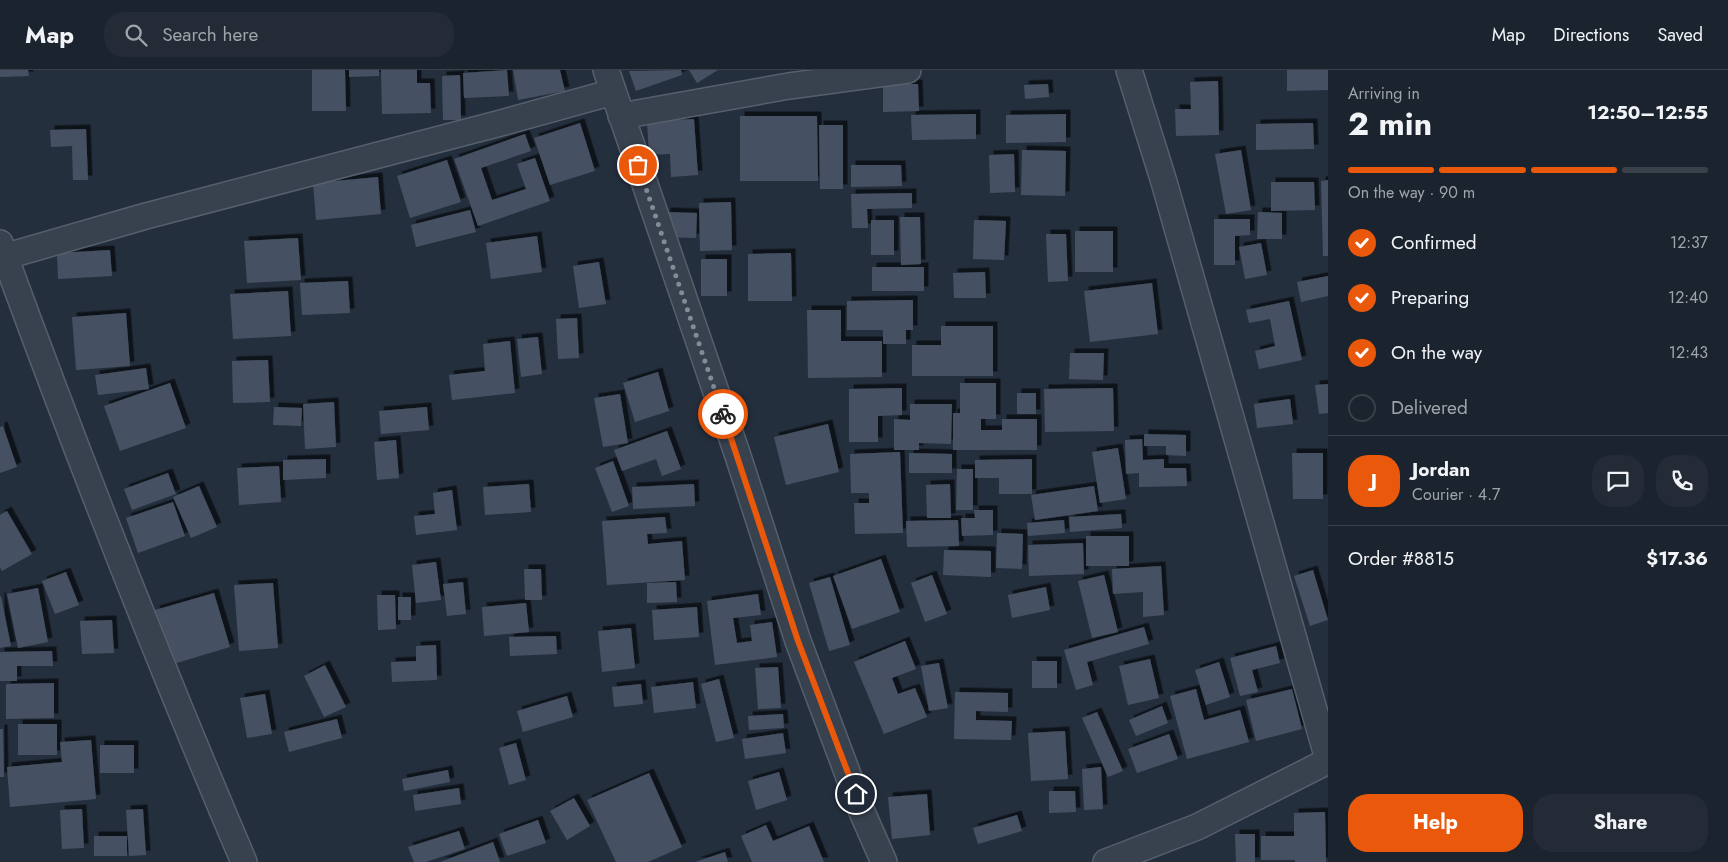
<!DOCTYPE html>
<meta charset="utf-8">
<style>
:root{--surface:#1b232e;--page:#242b36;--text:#f1f3f6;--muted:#a0a4aa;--line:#39404a;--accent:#ea580c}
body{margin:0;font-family:Jost,sans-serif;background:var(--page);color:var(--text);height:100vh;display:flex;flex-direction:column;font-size:19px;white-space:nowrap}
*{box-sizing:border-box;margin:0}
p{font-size:16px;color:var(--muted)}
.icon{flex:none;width:28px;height:28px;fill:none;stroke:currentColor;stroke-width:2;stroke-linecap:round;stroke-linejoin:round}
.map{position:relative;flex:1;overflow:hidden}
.panel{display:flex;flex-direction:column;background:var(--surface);width:400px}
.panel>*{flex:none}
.pin{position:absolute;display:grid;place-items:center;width:42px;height:42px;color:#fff;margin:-21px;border:2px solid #fff;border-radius:50%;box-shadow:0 1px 5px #0007}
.courier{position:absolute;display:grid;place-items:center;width:50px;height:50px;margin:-25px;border:4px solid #ea580c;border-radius:50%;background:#fff;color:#222;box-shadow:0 1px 6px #0007}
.head em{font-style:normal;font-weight:700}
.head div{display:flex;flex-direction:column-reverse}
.head{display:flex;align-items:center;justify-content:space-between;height:85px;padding:0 20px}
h1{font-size:32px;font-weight:700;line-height:38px}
.bar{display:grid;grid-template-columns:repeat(4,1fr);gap:8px 5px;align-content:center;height:60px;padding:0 20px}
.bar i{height:6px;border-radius:4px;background:var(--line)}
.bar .selected{background:var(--accent)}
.bar p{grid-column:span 4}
.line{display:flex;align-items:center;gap:12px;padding:0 20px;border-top:1px solid var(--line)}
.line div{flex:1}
.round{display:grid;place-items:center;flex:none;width:52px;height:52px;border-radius:20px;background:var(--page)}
ol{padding:0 20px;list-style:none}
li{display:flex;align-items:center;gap:15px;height:55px}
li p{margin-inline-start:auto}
li .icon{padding:5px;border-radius:50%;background:var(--accent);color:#fff;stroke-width:4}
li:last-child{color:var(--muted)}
li i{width:28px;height:28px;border:2px solid var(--line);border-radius:50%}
.button{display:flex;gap:10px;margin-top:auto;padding:10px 20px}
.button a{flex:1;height:58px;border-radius:20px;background:var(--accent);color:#fff;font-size:20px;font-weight:700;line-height:58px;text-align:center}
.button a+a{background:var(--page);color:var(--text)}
header{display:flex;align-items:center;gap:30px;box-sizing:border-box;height:70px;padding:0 25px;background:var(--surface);border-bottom:1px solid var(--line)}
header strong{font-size:24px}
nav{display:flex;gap:28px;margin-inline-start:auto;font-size:18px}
.search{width:350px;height:45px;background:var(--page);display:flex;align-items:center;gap:12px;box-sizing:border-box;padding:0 18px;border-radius:20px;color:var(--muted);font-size:19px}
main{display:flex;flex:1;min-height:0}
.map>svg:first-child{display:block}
</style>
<header>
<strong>Map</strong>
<div class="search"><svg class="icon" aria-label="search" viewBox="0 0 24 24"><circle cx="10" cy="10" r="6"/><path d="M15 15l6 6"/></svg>Search here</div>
<nav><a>Map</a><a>Directions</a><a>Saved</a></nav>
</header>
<main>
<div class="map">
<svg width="1328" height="792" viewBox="0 0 1328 792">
<defs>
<filter id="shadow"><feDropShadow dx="4.5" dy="-4.5" stdDeviation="0" flood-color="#0009"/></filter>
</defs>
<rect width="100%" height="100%" fill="#242f3e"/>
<path fill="#455162" filter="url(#shadow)" d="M0 0H28L29 6 0 7Z
M312 0H345L346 41H312Z
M349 0H379V6L349 7Z
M381 0H417V13H430L431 43 382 44Z
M507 0 509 26 464 28 463 3Z
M513 0H560L565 21 518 30Z
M681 0 682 5 636 21 629 1Z
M689 0H718L697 13Z
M1287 0H1328V20L1287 21Z
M460 5 461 50H443L442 6Z
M1218 11 1219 65 1176 66 1175 39H1191L1190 12Z
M883 14H918L919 41 883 42Z
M1048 14 1049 27 1025 29 1024 15Z
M976 44V69L912 70 911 45Z
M1066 44V72L1006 73V45Z
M740 46H817L818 111H740Z
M694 49 698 105 671 107 670 84 649 85 647 51Z
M580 53 595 101 550 115 534 68Z
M1313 53 1314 79 1256 80V54Z
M819 55H843V119H820Z
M86 59 88 110H73L72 76 51 77 50 60Z
M525 64 531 81 481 98 492 130 526 119 517 94 535 88 550 131 478 156 454 89Z
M1022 80 1066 81 1065 126 1021 125Z
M1241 80 1251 140 1226 144 1215 84Z
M1014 84 1015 122 990 123 989 85Z
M447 90 461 132 410 148 397 106Z
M851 95H901L902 116 851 117Z
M378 107 381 144 316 150 313 113Z
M1328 110V186H1323L1321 111Z
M1271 112H1314L1315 140 1271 141Z
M912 123V138L867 139 868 158H852L851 124Z
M731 132 732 180 700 181 699 133Z
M470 140 476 162 416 177 411 155Z
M666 142 697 143 696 168 665 167Z
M1258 142 1282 143V169H1257Z
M900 147H920L921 194 901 195Z
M1214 149H1250V165L1235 166V195H1214Z
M871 150H894V185H871Z
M974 150 1006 151 1004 190 973 189Z
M1075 161H1113V202H1075Z
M1046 164H1066L1068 211 1048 212Z
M537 166 542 202 491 209 486 173Z
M298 168 301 210 247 213 244 171Z
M1261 173 1267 205 1245 209 1239 177Z
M110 180 112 206 58 209 57 183Z
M791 183 792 231H748V184Z
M701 189H727V226H701Z
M599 192 606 234 579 238 573 196Z
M872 197H924V221H872Z
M985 202 986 228H954L953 203Z
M1328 206V226L1301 232 1297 212Z
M348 211 350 243 302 245 300 213Z
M1152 213 1158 264 1090 272 1084 221Z
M288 221 291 266 233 269 230 224Z
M913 230V260H906V274H883V260H847V231Z
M1289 231 1302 290 1259 299 1255 281 1275 276 1270 249 1249 253 1246 240Z
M807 240H841V271H882V307L808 308Z
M126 243 130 296 76 300 72 247Z
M577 248 579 288 558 289 556 249Z
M941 256H993V306H912V275H941Z
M538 267 542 304 521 307 517 269Z
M510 271 515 323 452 330 449 305 485 301 483 274Z
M1070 283H1104L1103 310 1069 309Z
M268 290 270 332 233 333 232 291Z
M146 298 149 319 98 325 95 305Z
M658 302 669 341 635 352 623 313Z
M170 313 186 358 120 381 104 336Z
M960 313H996V349H981V360H1002V349H1037V380H953V343H960Z
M1328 314V343L1319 344 1315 315Z
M902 318V345L878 346V372H849V319Z
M1113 318 1114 361 1045 362 1044 319Z
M1017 323H1036V344H1017Z
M620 324 628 373 603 377 594 328Z
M1290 329 1293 354 1257 358 1254 334Z
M334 332 336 377 305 379 303 334Z
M910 334H952L951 374 919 373V380H894V349L910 350Z
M274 337 302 338 301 356 273 355Z
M427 337 429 360 381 364 379 341Z
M828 354 839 402 786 415 774 367Z
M3 356 17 397 0 403V357Z
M667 361 681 399 662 406 656 389 622 401 614 380Z
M1144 364 1186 365V386L1166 385V376H1144Z
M1142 369 1143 390 1164 389V398H1186L1187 416 1139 417V403L1126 404 1125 370Z
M396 370 399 408 377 410 374 372Z
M1118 378 1126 429 1100 433 1092 382Z
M900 382 903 463 855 464 854 433H869V423H851L850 384Z
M909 383 952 384V403H909Z
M1292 383H1323V429H1293Z
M326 389V408L283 410V390Z
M1032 389V424H999V408H975V390Z
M613 391 629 436 612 442 595 398Z
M279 396 281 432 239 435 237 398Z
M957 399H973V440H956Z
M168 403 176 424 132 440 124 419Z
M529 414 531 442 485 445 483 417Z
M694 414 695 436 633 439 632 417Z
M950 414 951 448H927L926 415Z
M199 416 217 457 191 468 173 427Z
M1094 416 1098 441 1035 450 1031 425Z
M452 420 457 460 416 465 414 446 435 444 433 423Z
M173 432 185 466 138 483 126 448Z
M974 440H993V465L962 466 961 448H975Z
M7 441 32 484 2 501 0 497V445Z
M1121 444 1122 458 1070 462 1069 447Z
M665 447 667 463 647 464 648 474 682 471 685 510 607 515 602 451Z
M958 450 959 476 907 477 906 451Z
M1064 450 1065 463 1028 466 1027 453Z
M997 463 1023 464 1022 499 996 498Z
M1086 466H1129V496H1086Z
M1083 473 1084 504 1029 506 1028 475Z
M944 480 991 481V507L943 505Z
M881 489 900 542 852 559 833 506Z
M436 492 441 530 416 533 412 495Z
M1161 496 1164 545 1143 547V522L1113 524 1112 499Z
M524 499H541L542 530H525Z
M1313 500 1328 550 1310 556 1294 506Z
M66 502 79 535 55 544 42 511Z
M932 505 947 544 925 552 911 513Z
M1104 505 1118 562 1092 568 1078 511Z
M830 507 850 575 829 581 809 513Z
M463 512 466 544 447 546 443 514Z
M676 512 677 532 647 533V513Z
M273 513 278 578 239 581 234 515Z
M1046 517 1050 540 1012 548 1008 525Z
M38 518 48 572 18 578 7 524Z
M214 523 230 577 170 595 155 540Z
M758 524 761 545 733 548 737 573 752 571 750 555 772 552 777 587 715 595 707 531Z
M377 525H395L396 559 378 560Z
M1 526 11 576 0 578V527Z
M398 527H411V550H398Z
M526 533 529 562 484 566 482 537Z
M697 537 699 567 654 570 652 540Z
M112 550 114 583 82 584 80 551Z
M1144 557 1149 574 1087 592 1093 615 1076 620 1064 580Z
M631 558 635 598 602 602 598 561Z
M556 566 557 584 510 586 509 567Z
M905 571 916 599 892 608 898 624 915 618 927 647 884 664 854 592Z
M436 575 437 610 392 612 391 592 416 591V576Z
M1276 576 1280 593 1252 600 1258 622 1240 626 1230 588Z
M52 581 53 596H17V611H0V582Z
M1150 589 1159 628 1128 635 1119 596Z
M1032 591H1057V618H1032Z
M1219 592 1230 627 1206 635 1195 600Z
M939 593 948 638 929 641 921 596Z
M325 595 346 637 324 647 304 606Z
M778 597 781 638 758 639 755 598Z
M719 609 734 668 716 672 701 614Z
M693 612 696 638 654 643 651 617Z
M54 613V648L6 649V614Z
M641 614 643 634 614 637 612 617Z
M1196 619 1204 650 1240 640 1249 672 1187 689 1170 626Z
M1292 619 1302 659 1256 671 1246 630Z
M955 622 1008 623V642L976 641V650L1012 651 1011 670 954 669Z
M265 624 272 664 247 668 240 628Z
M567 626 573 647 523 662 517 641Z
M1162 636 1168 653 1136 666 1129 650Z
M1097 642 1123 701 1108 707 1082 648Z
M783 644 784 658 749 660 748 646Z
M337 649 342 668 289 682 284 662Z
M18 654H57V685H18Z
M0 659H3L4 707H0Z
M1065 661 1068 709 1031 711 1028 663Z
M783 663 786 683 745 689 742 669Z
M1169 664 1178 689 1137 703 1128 679Z
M91 670 96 729 10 737 7 697 62 692 60 672Z
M516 673 526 710 509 715 499 678Z
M100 675H134V703H100Z
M1101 697 1103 739 1084 740 1082 699Z
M448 700 450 712 404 721 402 709Z
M779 702 787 730 756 740 748 711Z
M649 703 682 777 648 792H616L587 730Z
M459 718 461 734 415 741 413 725Z
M1049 721H1075L1076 742 1049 743Z
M927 724 930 765 892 769 888 727Z
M574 728 590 756 567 770 550 741Z
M82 739 84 778 62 779 60 740Z
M143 739 146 785 129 786 126 740Z
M1325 742 1326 792H1295V790H1261V766H1294V743Z
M1017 745 1022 761 978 774 973 758Z
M538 750 546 773 507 786 499 764Z
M766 755 773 771 809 756 824 792H752L741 766Z
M459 761 465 779 426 792H414L408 777Z
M1235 764H1255V792H1236Z
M94 766H127V786H94Z
M493 772 500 792H440Z
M725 782 728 792H695Z"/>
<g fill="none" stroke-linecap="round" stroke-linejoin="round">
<defs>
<path id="street" d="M606 0 738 386 798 571 862 742 884 792
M1129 0 1164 112 1328 689
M621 46 789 16 908 0
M0 173C76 381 157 588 244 792
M0 188 146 146 497 54 613 22
M1106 792 1197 757 1328 691"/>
</defs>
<use href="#street" stroke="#565f6c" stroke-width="28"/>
<use href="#street" stroke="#38414e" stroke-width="25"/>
</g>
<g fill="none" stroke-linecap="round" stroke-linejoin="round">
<path stroke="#828b98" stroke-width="5" stroke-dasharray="0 9" d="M638 95 723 344"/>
<path stroke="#ea580c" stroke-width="6" d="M723 344 798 571 856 724"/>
</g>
</svg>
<div class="pin" style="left:638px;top:95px;background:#ea580c"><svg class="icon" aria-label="bag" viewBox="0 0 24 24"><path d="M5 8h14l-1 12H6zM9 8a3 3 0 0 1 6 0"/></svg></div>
<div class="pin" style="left:856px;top:724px;background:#1f2937"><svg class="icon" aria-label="home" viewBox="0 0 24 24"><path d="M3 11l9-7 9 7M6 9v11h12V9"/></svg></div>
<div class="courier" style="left:723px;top:344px"><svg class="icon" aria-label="bike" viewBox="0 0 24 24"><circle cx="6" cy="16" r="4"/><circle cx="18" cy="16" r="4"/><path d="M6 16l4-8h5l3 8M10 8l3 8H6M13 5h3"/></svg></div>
</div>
<section class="panel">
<div class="head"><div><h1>2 min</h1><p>Arriving in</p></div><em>12:50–12:55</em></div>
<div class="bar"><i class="selected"></i><i class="selected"></i><i class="selected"></i><i></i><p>On the way · 90 m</p></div>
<ol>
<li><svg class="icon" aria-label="check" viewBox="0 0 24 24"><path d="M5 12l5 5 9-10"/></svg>Confirmed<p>12:37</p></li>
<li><svg class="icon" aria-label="check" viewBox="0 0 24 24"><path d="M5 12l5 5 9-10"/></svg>Preparing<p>12:40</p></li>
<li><svg class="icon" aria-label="check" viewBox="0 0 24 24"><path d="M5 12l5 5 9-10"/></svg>On the way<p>12:43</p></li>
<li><i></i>Delivered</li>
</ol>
<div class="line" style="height:90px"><b class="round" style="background:var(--accent);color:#fff">J</b><div><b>Jordan</b><p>Courier · 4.7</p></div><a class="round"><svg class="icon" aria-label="chat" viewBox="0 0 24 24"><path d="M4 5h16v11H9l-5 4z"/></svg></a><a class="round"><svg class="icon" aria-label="phone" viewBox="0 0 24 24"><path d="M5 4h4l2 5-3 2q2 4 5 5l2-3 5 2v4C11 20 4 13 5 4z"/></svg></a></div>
<div class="line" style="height:65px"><div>Order #8815</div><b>$17.36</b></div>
<div class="button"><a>Help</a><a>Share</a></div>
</section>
</main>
